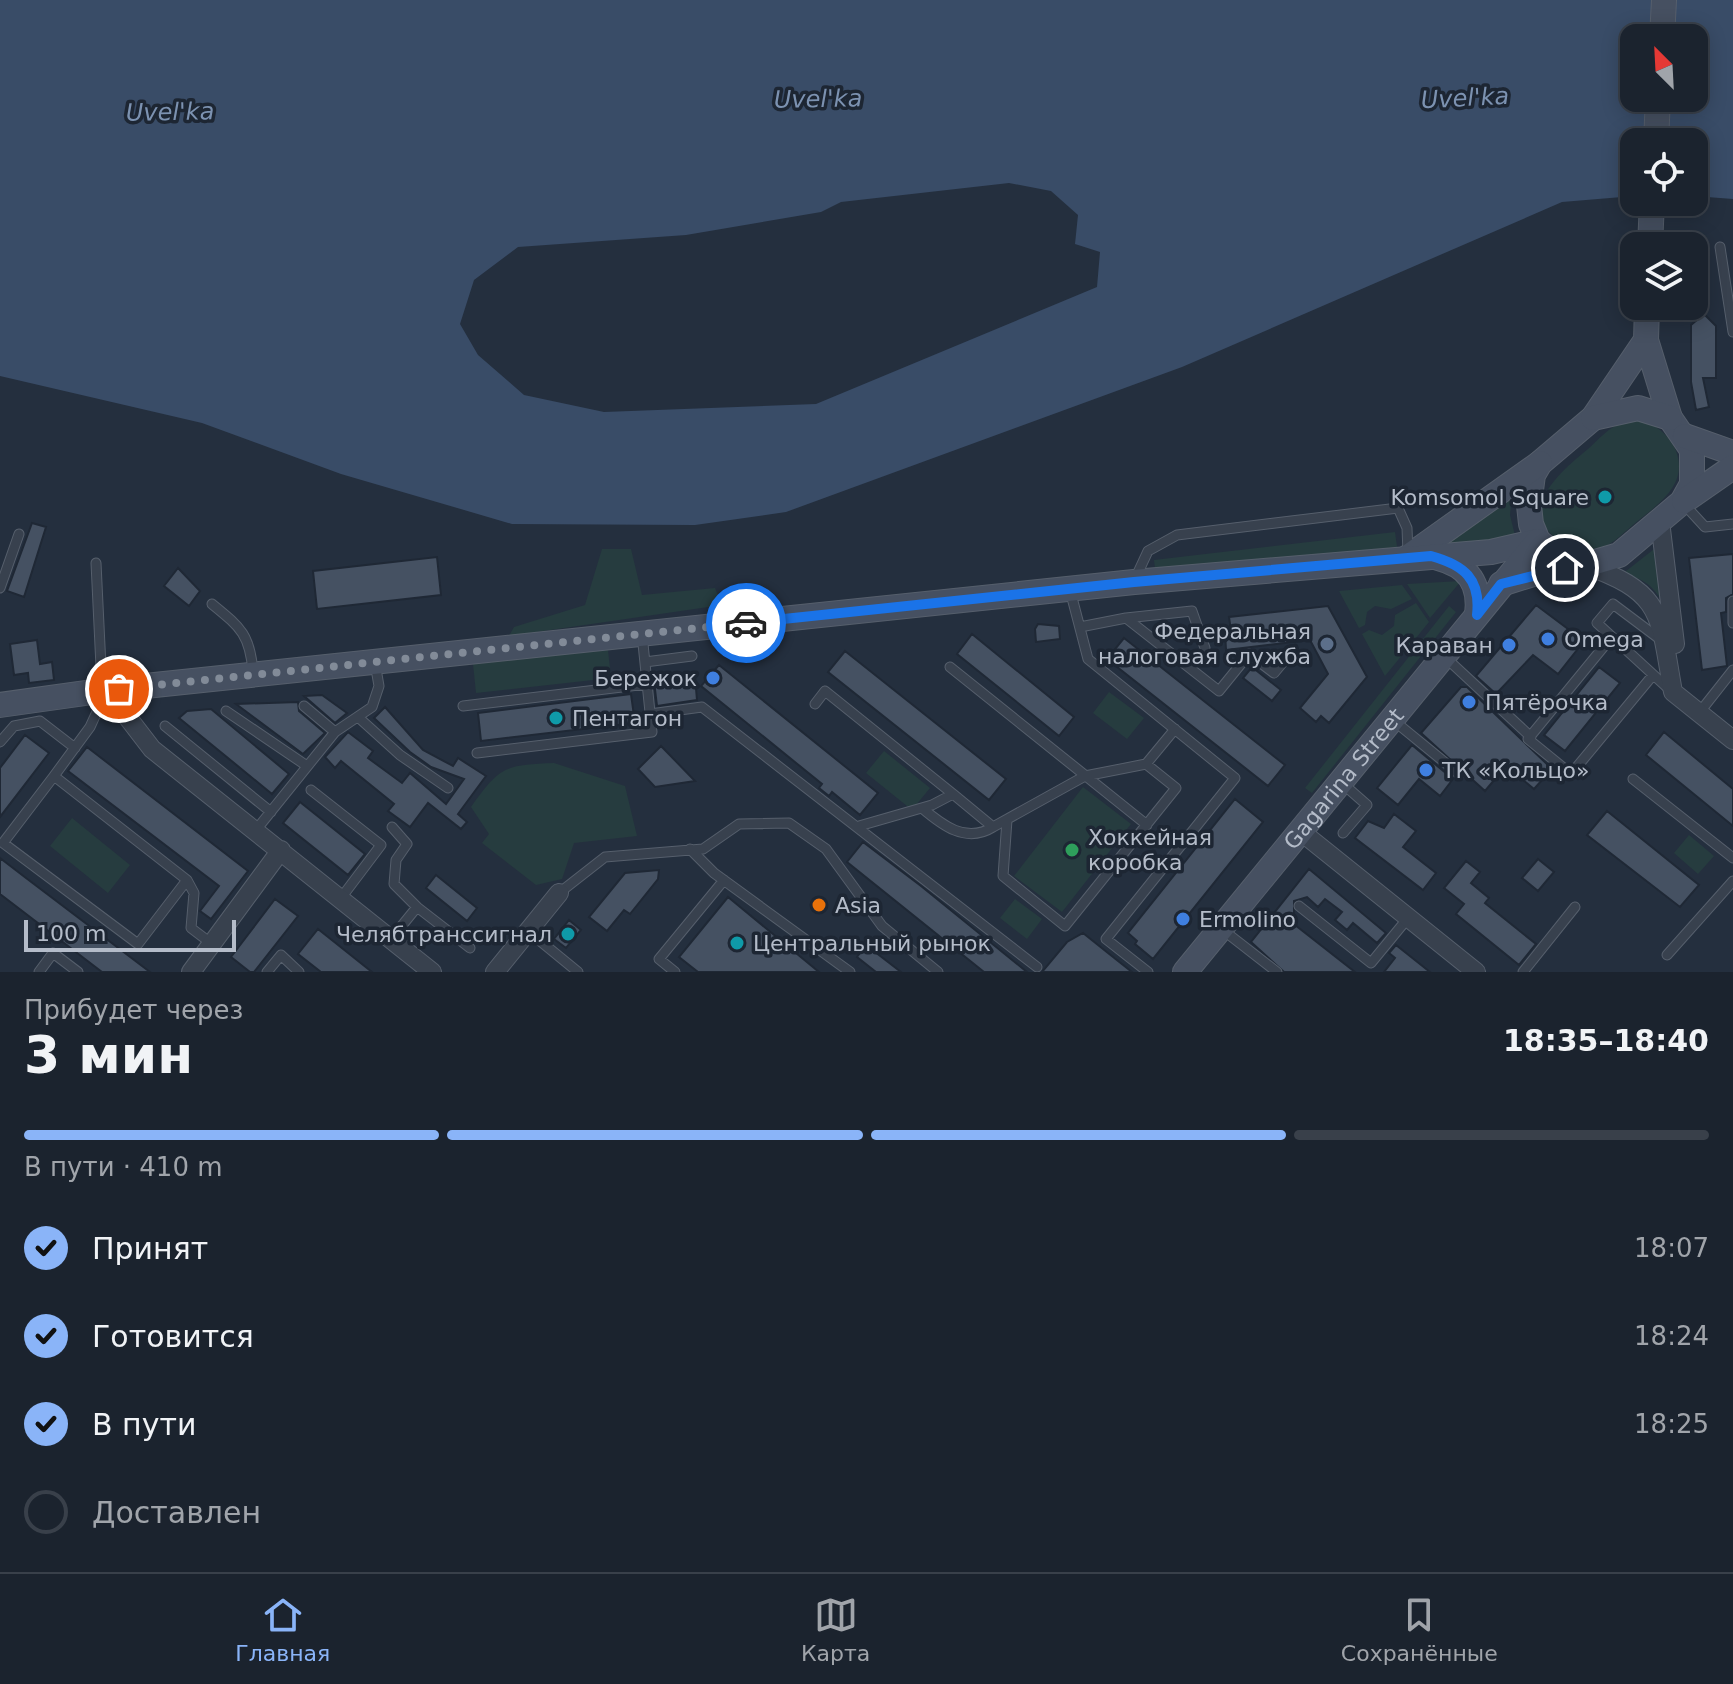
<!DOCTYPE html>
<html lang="ru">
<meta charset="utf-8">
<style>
:root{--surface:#1b232e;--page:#282f3a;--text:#f1f3f6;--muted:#a0a4aa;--line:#39404a;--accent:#8ab4f8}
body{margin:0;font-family:"DejaVu Sans",sans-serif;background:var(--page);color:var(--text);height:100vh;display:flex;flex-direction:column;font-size:30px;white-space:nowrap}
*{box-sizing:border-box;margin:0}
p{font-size:26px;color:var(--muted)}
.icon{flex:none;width:44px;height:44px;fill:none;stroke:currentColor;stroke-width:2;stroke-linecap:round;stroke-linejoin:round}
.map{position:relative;height:972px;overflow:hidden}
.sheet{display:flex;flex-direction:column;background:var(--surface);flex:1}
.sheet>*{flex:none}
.needle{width:52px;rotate:336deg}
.fabs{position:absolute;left:1620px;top:24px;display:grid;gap:16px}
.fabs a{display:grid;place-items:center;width:88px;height:88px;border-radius:16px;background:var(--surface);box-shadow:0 4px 20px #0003,0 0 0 2px var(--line);font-size:40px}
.scale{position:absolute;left:24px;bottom:20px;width:212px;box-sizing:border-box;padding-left:8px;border:4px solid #b4bcc9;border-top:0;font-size:22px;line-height:28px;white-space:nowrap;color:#b4bcc9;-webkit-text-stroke:6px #1d2633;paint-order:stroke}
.pin{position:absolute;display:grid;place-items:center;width:68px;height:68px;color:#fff;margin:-34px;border:4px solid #fff;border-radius:50%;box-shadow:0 2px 8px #0007}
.courier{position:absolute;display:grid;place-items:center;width:80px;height:80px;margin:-40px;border:6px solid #1a73e8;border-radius:50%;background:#fff;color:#222;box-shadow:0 2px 10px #0007}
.headline em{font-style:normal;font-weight:600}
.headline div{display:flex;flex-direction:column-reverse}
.headline{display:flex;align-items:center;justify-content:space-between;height:136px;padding:0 24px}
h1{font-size:52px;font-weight:600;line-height:60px}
.bar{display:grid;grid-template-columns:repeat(4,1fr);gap:12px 8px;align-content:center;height:96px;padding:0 24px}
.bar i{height:10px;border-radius:6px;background:var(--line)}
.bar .active{background:var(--accent)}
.bar p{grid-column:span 4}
ol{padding:0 24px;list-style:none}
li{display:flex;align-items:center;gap:24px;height:88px}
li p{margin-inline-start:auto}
li .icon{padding:8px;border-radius:50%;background:var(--accent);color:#111;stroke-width:4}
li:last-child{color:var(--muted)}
li i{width:44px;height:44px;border:4px solid var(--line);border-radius:50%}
.tabs{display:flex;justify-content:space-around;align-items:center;height:112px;border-top:2px solid var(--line);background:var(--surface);font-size:22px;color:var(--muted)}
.tabs a{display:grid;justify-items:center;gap:4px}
.tabs .active{color:var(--accent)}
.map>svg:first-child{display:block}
</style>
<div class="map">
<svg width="1733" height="972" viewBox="0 0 1733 972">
<rect width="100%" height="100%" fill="#242f3e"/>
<path fill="#263c3f" d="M1646 422C1660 428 1670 437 1676 451 1689 485 1657 505 1634 524 1622 534 1609 548 1593 551 1583 552 1573 549 1564 544 1512 512 1559 473 1588 449 1598 440 1609 427 1622 423 1630 421 1638 421 1646 422Z
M1513 484 1510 515 1517 544 1431 552Z
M1395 532 1397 547 1156 575 1154 560Z
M1658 546 1662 601C1651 584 1642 577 1621 575Z
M602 549H631L642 595 715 588 722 605 509 636 514 627 585 605Z
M1461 581 1430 618 1407 584Z
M1402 585 1412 599 1391 609 1375 606 1367 612 1365 625 1359 628 1339 591Z
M1416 603 1429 622 1385 676 1362 634 1369 630 1382 635 1394 626 1395 615Z
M1449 606 1456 612 1312 793 1305 788Z
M608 650 611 678 476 693 473 664Z
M1109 692 1144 718 1127 739 1093 713Z
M884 751 930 788 912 810 866 773Z
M554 763 625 786 637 836 574 843 562 879 536 885 482 843 489 834 471 807C500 766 505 765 554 763Z
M1083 787 1131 824 1062 912 1014 876Z
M72 818 130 865 108 893 50 846Z
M1689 835 1714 856 1698 874 1674 853Z
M1015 899 1042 919 1027 939 1000 918Z"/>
<path fill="#394c67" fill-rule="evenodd" d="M0 0H1733V199L1694 196V142H1634V196L1562 202 1182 367 786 512 695 525 512 524 341 474 202 423 0 376ZM1634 38H1694V98H1634ZM1009 183 1051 191 1078 215 1075 244 1100 252 1097 287 816 404 604 412 524 395 478 355 460 324 474 280 518 247 686 235 821 212 841 202Z"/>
<path fill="#455162" stroke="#1f2835" stroke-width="2" d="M1704 314 1716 326V378H1703L1709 407 1696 410 1691 382V325Z
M32 523 46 527 24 597 7 591Z
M1733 554V594L1726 598V612L1721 613 1727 666 1702 670 1689 558Z
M437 557 441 595 317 609 313 571Z
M178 568 200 591 189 606 164 586Z
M1536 605 1584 641 1558 674 1533 655 1496 694 1476 676Z
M1328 606 1367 677 1329 723 1321 716 1316 722 1300 708 1328 674 1310 640 1226 650 1225 631H1231L1229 617Z
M1038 624 1059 626 1060 639 1036 642 1035 629Z
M972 634 1074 717 1059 736 957 654Z
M1124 638 1285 765 1268 786 1107 659Z
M37 640 40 664 52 662 54 680 29 683 28 673 14 675 10 644Z
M845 651 1006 779 989 800 828 672Z
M719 665 878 793 860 815 832 792 829 796 819 788 822 784 701 686Z
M1252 667 1281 690 1272 701 1243 678Z
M1599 667 1620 683 1565 751 1544 735Z
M695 677 697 700 657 706 654 681Z
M1461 687H1467L1552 769 1534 789 1506 766 1485 791 1421 733Z
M631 694 635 723 481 741 478 713Z
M322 695 347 713 335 723 304 696Z
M298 702 299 711 325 733 303 754 236 704Z
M385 707 423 750 453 766 458 758 486 776 458 814 467 822 461 829 428 803 410 827 388 811 394 804 341 761 335 768 325 757 348 732 373 751 368 758 402 783 410 773 446 804 464 779 431 767 410 752 374 718Z
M211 709 289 774 272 794 179 718 187 711Z
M1664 732 1733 789V826L1646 755Z
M25 735 49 753 0 817V768Z
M1412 745 1453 779 1440 796 1419 779 1398 805 1377 788Z
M661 746 695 781 655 787 638 769Z
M87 747 248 871 211 919 200 911 219 886 68 771Z
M1235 799 1263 822 1153 959 1135 944 1137 941 1128 933Z
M300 802 365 854 348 875 283 823Z
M1607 811 1699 885 1680 907 1587 835Z
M1394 814 1416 831 1403 847 1436 873 1423 890 1355 838 1368 821 1384 828Z
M863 842 921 886 1027 972H984L847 862Z
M0 858 26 878 150 972H102L0 894Z
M1538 859 1554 872 1538 891 1522 878Z
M1466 861 1480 872 1471 883 1489 898 1485 903 1536 944 1519 965 1456 914 1464 904 1444 888Z
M1309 869 1386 933 1377 943 1353 923 1347 930 1335 920 1342 912 1325 899 1318 907 1307 897 1294 901V915L1290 921 1355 972H1284L1251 942Z
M659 870 658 879 630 914 624 910 607 931 589 917 625 873Z
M436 875 477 908 467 921 426 888Z
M728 897 819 972H698L679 957Z
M275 899 298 916 254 972H250L231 957Z
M569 920 581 930 566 948 554 939Z
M318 929 372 972H321L298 954Z
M1083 933 1108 953 1132 972H1042L1067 942Z
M866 945 901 972H876L857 957Z
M1396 945 1430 972H1384L1395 958 1389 953Z"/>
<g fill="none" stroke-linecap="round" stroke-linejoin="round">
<defs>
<path id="lane" d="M1720 247 1733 332
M1683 503 1705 527 1733 524
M96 563 101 667 107 690 90 727 54 776 187 880 194 893 191 928 212 944
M1135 579 1148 551 1177 535 1398 508 1407 528 1408 553
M0 588 19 534
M1070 590 1088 659 1235 778 1106 939 1148 972
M1733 601V623
M212 604C240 627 250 634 253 672
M1126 618 1192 611 1205 648
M1080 627 1126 618 1219 691 1249 654 1274 673 1289 655
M1610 639 1528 739 1571 774 1653 675
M1661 640 1613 604 1597 623 1671 691
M1445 657 1531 737
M645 662 692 656
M950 667 1147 825
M815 704 825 691 953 794
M304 706 335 732
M463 706 647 684
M226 711 307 766
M1699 713 1733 670
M650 714 702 707 1037 967
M358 717 400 755 448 788
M1393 720 1459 774
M165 726 271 812
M0 742 14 726 40 721 75 748
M477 753 652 732 642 634
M54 776 3 843 138 944 187 880
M1633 779 1733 858
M1342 783 1367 805 1343 833
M311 790 381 845 341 898
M922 808C942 825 966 844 993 827
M1007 820 1003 876 1065 926 1176 788 1146 764
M859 826 932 805 953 794 993 827 1085 776 1146 764 1175 729
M392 827 407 844 396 860 394 884 417 907
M256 830 335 732 372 707 379 686 375 663
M690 849 714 873 850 972
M559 893 605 857 703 849 739 824 789 823 826 849 882 926 938 972
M1299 906 1371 963 1408 918
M1223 930 1277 972
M528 931 578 972
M391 939 417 907 470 948
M1667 955 1733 881
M39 972 53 953 78 972
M267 972 281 955 299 972
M675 972 659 959 724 880
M1523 972 1575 907"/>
<path id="street" d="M1660 521 1675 644
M1585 565C1665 593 1659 615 1673 692L1733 740
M119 689 122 710 152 749 432 972
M1299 830 1476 972
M191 972 281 850
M495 972 559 893"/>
<g id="secondary">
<path d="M1662 38 1664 0"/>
<path d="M1656 142 1658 98"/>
<path d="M1650 246 1652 202"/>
<path d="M1646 340 1593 418 1540 463 1533 475 1529 505 1531 524 1538 541 1559 557 1585 565 1619 555 1682 502 1692 484V450L1670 418 1646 340 1647 306"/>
<path d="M1593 418 1638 408 1670 418"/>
<path d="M1685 436 1733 453"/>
<path d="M1684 501 1733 467"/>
<path d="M1408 557 1540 463"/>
<path d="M1438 558C1468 566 1481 583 1477 615"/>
<path d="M1501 584 1546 570 1580 565"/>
<path d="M0 705 107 690 1134 582 1491 552 1538 541"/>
<path id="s1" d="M1185 972 1538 541"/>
</g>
</defs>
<use href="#lane" stroke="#565f6c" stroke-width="11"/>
<use href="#street" stroke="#565f6c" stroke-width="20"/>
<use href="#secondary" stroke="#565f6c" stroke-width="26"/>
<use href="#lane" stroke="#38414e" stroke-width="9"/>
<use href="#street" stroke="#38414e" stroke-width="18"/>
<use href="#secondary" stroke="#465061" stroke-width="24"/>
</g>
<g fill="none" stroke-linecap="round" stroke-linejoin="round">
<path stroke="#828b98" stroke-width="8" stroke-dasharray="0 14.4" d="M119 689 746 623"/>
<path stroke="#1a73e8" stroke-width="10" d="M746 623 1134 582 1431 556C1464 565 1481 579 1477 615L1501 584 1565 568"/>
</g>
<g fill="#0f9aa8" stroke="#1d2633" stroke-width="3">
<circle cx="1605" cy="497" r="8"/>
<circle cx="556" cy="718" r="8"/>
<circle cx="568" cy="934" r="8"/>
<circle cx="737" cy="943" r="8"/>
</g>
<g fill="#3f7fe0" stroke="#1d2633" stroke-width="3">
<circle cx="1548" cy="639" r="8"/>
<circle cx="1509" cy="645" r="8"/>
<circle cx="713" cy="678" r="8"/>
<circle cx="1469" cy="702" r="8"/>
<circle cx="1426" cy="770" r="8"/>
<circle cx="1183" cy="919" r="8"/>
</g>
<circle fill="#5c6f8a" stroke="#1d2633" stroke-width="3" cx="1327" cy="644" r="8"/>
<circle fill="#2e9e5b" stroke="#1d2633" stroke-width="3" cx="1072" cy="850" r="8"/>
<circle fill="#e8710a" stroke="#1d2633" stroke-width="3" cx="819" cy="905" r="8"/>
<g text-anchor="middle" stroke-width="7" stroke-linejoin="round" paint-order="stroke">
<g font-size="22" fill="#b4bcc9" stroke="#1d2633" text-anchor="start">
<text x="1589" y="505" text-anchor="end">Komsomol Square</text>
<text x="1311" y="639" text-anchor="end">Федеральная<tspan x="1311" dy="25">налоговая служба</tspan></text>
<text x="1564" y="647">Omega</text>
<text x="1493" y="653" text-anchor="end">Караван</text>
<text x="697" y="686" text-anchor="end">Бережок</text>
<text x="1485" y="710">Пятёрочка</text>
<text x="572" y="726">Пентагон</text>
<text x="1442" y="778">ТК «Кольцо»</text>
<text x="1088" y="845">Хоккейная<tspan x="1088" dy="25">коробка</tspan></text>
<text x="835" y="913">Asia</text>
<text x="1199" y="927">Ermolino</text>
<text x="552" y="942" text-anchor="end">Челябтранссигнал</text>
<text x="753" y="951">Центральный рынок</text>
</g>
<g font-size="22" fill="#b4bcc9" stroke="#1d2633">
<text dy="8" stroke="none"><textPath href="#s1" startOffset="250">Gagarina Street</textPath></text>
</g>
<g font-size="24" font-style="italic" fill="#7c92b1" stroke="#1d2633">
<text transform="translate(1465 98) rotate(-3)" y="8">Uvel'ka</text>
<text transform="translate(818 99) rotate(-1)" y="8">Uvel'ka</text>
<text transform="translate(170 112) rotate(-1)" y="8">Uvel'ka</text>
</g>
</g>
</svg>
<div class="fabs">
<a><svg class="needle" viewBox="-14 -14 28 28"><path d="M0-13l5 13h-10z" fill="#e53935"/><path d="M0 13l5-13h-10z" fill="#a0a4aa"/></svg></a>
<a><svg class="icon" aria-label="locate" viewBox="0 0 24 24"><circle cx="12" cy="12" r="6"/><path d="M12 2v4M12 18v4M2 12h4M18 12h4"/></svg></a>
<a><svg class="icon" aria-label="layers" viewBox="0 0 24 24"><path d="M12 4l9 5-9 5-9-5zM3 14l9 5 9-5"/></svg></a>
</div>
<div class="scale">100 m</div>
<div class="pin" style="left:119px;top:689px;background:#ea580c"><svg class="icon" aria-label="bag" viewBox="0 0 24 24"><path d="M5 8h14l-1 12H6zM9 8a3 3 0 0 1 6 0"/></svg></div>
<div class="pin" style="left:1565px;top:568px;background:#1f2937"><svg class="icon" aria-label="home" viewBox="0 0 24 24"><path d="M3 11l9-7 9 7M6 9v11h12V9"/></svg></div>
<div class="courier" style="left:746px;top:623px"><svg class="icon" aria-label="car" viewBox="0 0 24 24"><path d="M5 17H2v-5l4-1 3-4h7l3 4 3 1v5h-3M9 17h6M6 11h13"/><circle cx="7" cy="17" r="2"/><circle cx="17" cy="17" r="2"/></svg></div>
</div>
<section class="sheet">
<div class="headline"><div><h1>3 мин</h1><p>Прибудет через</p></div><em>18:35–18:40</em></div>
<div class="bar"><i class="active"></i><i class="active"></i><i class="active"></i><i></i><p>В пути · 410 m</p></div>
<ol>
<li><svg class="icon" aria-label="check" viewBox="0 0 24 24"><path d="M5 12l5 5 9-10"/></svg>Принят<p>18:07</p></li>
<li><svg class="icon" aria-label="check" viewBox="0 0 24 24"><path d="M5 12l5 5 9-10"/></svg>Готовится<p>18:24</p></li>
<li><svg class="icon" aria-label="check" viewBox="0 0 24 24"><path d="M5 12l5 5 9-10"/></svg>В пути<p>18:25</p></li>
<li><i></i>Доставлен</li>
</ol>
</section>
<nav class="tabs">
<a class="active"><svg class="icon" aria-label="home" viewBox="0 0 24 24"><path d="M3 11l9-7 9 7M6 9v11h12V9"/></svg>Главная</a>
<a><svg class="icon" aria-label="map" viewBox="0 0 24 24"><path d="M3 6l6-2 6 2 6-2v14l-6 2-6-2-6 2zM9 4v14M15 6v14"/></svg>Карта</a>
<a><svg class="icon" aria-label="saved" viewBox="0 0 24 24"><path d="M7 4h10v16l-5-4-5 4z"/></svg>Сохранённые</a>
</nav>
